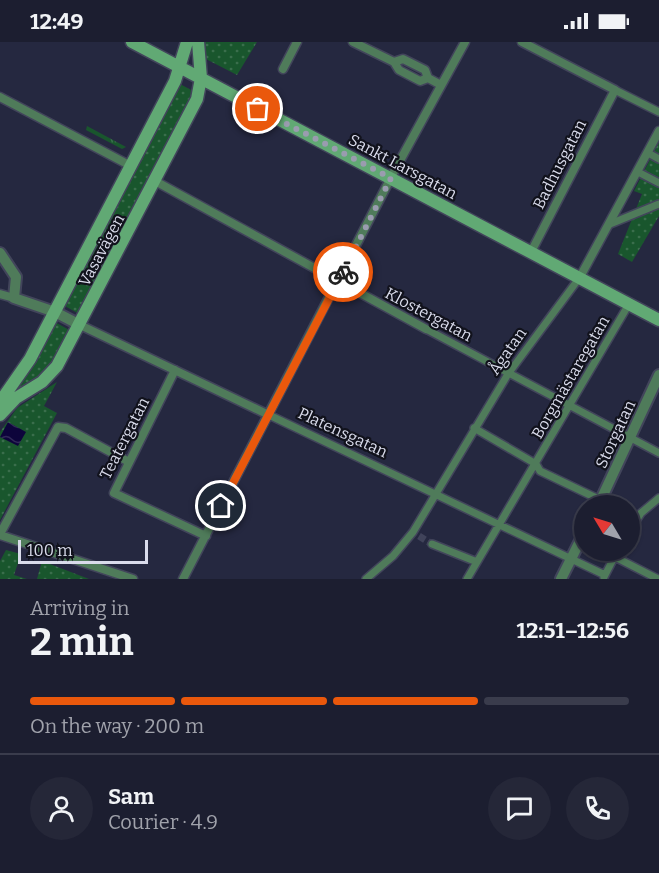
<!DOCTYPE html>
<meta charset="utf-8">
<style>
:root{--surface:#1c1e30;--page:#252738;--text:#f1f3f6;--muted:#a0a2ab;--line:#3a3c4c;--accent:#ea580c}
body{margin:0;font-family:Bitter,serif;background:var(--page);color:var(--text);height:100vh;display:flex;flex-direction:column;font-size:22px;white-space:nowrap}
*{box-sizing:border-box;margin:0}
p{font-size:20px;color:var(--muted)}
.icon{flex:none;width:33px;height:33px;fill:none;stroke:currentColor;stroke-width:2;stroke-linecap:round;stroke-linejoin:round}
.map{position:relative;height:537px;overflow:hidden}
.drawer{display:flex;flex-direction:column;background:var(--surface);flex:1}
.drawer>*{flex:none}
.needle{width:39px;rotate:308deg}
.buttons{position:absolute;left:574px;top:453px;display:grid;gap:12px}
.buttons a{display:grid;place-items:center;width:66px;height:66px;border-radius:50%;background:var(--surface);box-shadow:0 2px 4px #0004,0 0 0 2px var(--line);font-size:30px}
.scale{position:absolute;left:18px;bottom:15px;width:130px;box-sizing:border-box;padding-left:6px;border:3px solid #d9dbeb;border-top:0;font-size:16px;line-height:21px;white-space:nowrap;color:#d9dbeb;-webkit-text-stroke:4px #11121c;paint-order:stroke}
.pin{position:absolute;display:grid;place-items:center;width:51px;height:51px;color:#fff;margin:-26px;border:3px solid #fff;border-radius:50%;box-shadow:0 2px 6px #0007}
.courier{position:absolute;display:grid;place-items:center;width:60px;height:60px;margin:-30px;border:4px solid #ea580c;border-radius:50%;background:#fff;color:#222;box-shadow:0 2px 8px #0007}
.overview em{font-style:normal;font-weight:700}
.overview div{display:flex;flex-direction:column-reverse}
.overview{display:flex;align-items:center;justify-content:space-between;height:102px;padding:0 30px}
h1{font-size:39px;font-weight:700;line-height:45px}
.bar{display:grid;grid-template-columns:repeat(4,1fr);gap:9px 6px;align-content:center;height:72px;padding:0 30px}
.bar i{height:8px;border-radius:4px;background:var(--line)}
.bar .selected{background:var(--accent)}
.bar p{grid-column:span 4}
.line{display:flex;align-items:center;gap:15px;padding:0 30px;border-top:2px solid var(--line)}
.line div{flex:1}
.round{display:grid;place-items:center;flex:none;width:63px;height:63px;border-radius:32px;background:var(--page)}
.status{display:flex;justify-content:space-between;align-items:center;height:42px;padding:0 30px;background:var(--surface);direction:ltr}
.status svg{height:16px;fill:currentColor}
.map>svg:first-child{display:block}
</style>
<div class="status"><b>12:49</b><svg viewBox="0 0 49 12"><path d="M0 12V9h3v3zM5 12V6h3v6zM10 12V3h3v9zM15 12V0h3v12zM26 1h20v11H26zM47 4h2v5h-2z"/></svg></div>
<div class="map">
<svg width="659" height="537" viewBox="0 0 659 537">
<defs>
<pattern id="grass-tufts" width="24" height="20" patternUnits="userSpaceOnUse" patternTransform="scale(1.5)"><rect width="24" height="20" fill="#19562d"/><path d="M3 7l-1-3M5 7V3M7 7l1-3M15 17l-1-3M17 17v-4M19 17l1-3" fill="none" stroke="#3a6e4c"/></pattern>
<pattern id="park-dots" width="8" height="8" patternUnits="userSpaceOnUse" patternTransform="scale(1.5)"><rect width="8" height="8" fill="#19562d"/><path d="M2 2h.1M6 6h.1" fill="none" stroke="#3a6e4c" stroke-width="1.8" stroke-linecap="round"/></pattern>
<pattern id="water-waves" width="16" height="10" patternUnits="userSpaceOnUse" patternTransform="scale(1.5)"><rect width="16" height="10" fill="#0d043b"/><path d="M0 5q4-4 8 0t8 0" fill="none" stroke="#302858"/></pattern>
</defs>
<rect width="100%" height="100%" fill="#252840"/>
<path fill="url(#grass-tufts)" d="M87 84 126 105 122 107 86 88Z"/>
<path fill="url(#park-dots)" d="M203 0H257L237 33 204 16Z
M178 41 197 51 81 273 63 263Z
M659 100V174L632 220 618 212 642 152 634 149Z
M53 279 73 290 54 324 10 357Z
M57 340 44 364 57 371 0 478V390L17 366Z
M6 508 21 512 14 533 27 537H0V519Z
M42 519 89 537H37Z"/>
<path fill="url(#water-waves)" d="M8 380 26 390 18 404 0 395Z"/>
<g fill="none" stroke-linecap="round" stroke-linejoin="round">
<path stroke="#40435a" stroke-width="7" stroke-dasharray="7 3.5" stroke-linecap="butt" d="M419 494 432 502"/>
<defs>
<path id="pedestrian" d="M615 48 659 70
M648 111 659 117
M638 130 659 141
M610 182 659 162
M426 287 659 411
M269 373 605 533
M474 386 536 422 540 429 613 464
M630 488 641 471 659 456
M432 502 477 520
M615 515 658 537
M604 535 618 508
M366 537 393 514 413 490 508 332 580 235
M467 537 629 262"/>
<path id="minor" d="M353 0 394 20 399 28 420 39 428 36
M522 0 615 48 531 210
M394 20 403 17 425 28 428 36 441 43
M283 27 297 0
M0 55 131 124
M155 139 426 287
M580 235 659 89
M0 252 14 256
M80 283 269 373
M175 328 114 451 206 494
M0 492 58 385 66 386 129 420
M0 493 133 537
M183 537 397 124 465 0"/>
<path id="tertiary" d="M0 211 16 235 14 256 55 270 80 283
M598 464 659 333
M561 537 585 489"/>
<path id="secondary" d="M132 0 659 278
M0 360 30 317 175 39 187 0
M0 373 16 356 42 340 57 324 197 57 201 36 198 0"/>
</defs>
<use href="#pedestrian" stroke="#42455b" stroke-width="10"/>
<use href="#minor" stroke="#42455b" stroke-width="11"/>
<use href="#tertiary" stroke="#42455b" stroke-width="14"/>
<use href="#secondary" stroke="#42455b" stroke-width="15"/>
<use href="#pedestrian" stroke="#4f7b5a" stroke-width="7"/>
<use href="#minor" stroke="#4f7b5a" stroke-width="8"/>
<use href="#tertiary" stroke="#4f7b5a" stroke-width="10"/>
<use href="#secondary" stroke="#61a974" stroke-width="12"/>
</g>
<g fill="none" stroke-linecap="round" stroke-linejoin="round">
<path stroke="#9a9caf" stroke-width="6" stroke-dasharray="0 10.8" d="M258 67 391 136 343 230"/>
<path stroke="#ea580c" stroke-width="8" d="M221 464 343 230"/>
</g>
<g text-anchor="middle" stroke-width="4.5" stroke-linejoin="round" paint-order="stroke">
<g font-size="16" fill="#d9dbeb" stroke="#11121c">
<text transform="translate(559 122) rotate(-63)" y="6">Badhusgatan</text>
<text transform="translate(403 124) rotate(28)" y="6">Sankt Larsgatan</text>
<text transform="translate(101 208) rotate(-62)" y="6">Vasavägen</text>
<text transform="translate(429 272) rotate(28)" y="6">Klostergatan</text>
<text transform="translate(507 309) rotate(-55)" y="6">Ågatan</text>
<text transform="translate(570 335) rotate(-60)" y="6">Borgmästaregatan</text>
<text transform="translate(343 390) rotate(25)" y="6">Platensgatan</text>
<text transform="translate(615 392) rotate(-65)" y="6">Storgatan</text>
<text transform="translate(124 396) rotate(-63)" y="6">Teatergatan</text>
</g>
</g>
</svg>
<div class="buttons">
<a><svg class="needle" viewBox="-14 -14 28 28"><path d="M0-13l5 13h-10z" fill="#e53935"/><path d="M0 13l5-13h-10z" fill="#a0a2ab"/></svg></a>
</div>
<div class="scale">100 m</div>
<div class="pin" style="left:258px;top:67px;background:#ea580c"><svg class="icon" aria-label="bag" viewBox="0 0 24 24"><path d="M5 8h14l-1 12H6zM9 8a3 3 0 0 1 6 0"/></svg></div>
<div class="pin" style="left:221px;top:464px;background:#1f2937"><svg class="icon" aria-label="home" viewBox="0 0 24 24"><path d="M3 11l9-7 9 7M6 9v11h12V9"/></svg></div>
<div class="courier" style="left:343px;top:230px"><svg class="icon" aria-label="bike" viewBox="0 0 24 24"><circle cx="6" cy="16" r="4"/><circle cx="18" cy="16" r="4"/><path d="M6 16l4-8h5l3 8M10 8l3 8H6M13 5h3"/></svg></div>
</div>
<section class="drawer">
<div class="overview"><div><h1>2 min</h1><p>Arriving in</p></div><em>12:51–12:56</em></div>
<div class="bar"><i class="selected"></i><i class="selected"></i><i class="selected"></i><i></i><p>On the way · 200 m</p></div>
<div class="line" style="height:108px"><a class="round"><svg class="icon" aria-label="person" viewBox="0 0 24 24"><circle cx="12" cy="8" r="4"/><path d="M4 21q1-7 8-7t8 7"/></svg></a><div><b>Sam</b><p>Courier · 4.9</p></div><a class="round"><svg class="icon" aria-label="chat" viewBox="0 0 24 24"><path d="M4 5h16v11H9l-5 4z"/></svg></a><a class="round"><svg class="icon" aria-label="phone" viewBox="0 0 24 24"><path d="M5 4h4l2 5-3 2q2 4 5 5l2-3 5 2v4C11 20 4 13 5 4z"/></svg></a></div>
</section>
